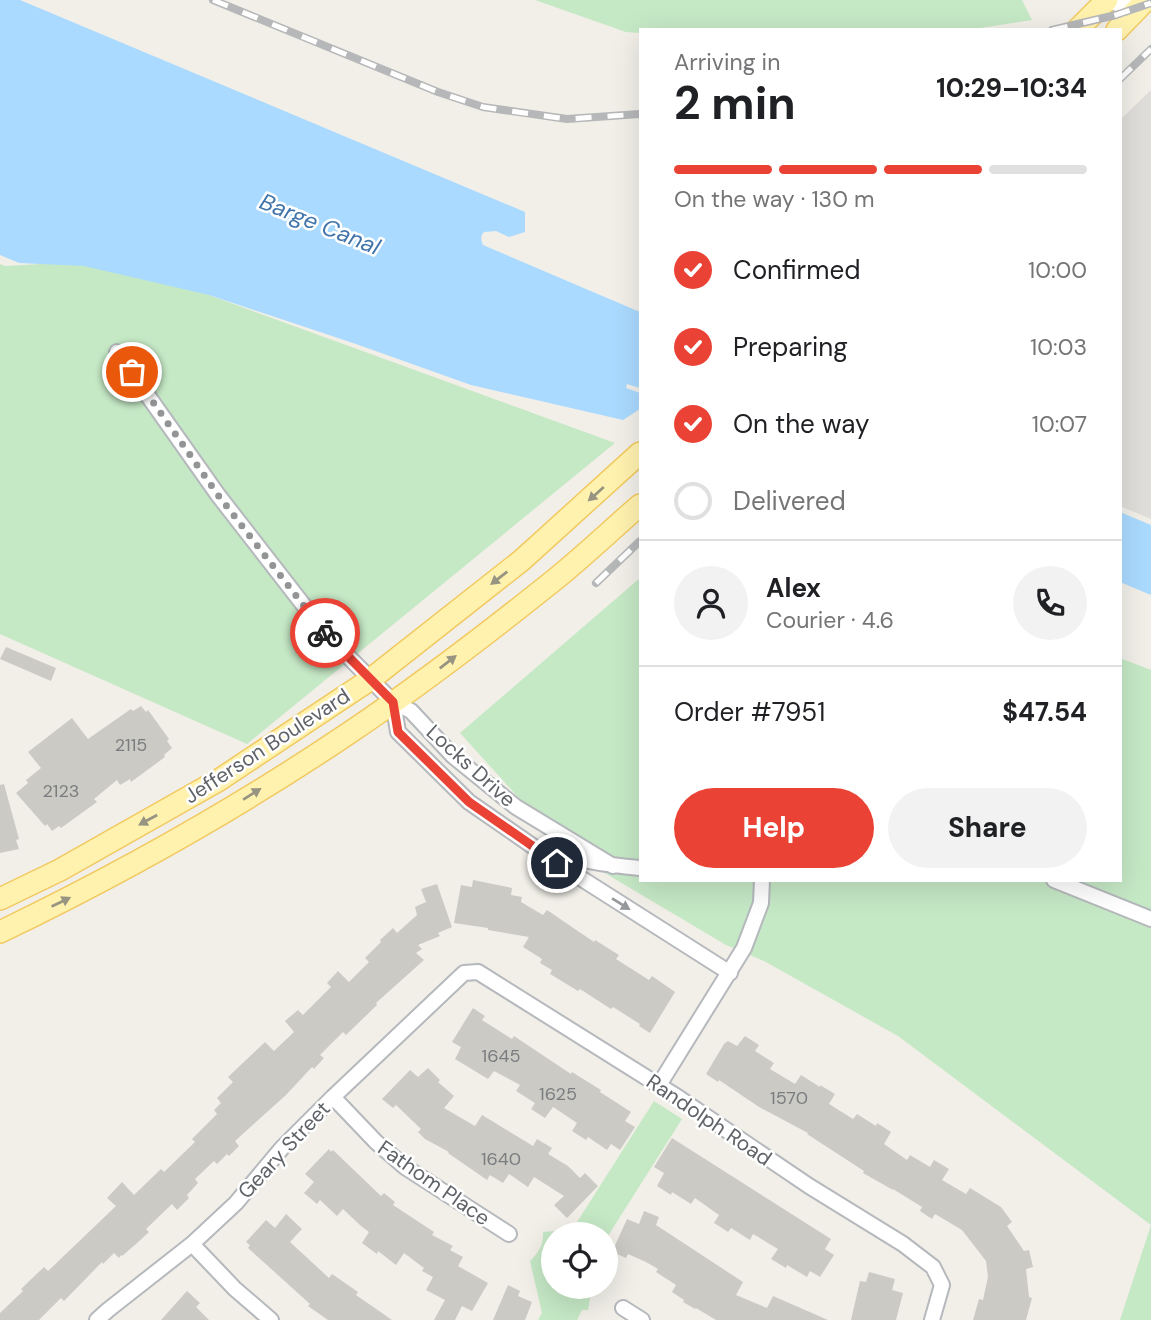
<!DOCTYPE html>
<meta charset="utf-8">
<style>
:root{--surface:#fff;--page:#f2f2f2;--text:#202124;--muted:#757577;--line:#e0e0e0;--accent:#ea4335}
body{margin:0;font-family:"DM Sans",sans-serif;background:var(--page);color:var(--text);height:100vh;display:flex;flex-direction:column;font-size:26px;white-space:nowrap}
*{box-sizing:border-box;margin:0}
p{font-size:23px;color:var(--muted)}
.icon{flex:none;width:38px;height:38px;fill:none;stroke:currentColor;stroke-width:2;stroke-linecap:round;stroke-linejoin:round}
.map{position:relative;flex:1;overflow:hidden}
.panel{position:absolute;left:639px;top:28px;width:483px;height:854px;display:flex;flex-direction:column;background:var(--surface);border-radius:0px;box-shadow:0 7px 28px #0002}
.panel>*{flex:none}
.fabs{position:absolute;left:541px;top:1222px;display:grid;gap:14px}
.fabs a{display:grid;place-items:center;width:77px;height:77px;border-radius:50%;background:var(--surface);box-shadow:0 7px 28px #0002;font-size:35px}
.pin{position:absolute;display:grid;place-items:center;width:60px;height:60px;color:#fff;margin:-30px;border:4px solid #fff;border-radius:50%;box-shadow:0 2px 7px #0007}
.courier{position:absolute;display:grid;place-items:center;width:70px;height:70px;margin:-35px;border:5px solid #ea4335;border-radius:50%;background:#fff;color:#222;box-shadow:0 2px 9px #0007}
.summary em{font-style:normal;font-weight:700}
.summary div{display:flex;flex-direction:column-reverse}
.summary{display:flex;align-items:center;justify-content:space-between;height:119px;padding:0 35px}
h1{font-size:46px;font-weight:700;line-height:52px}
.bar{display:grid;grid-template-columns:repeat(4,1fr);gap:10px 7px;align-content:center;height:84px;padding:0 35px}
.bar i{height:9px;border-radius:5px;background:var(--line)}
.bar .on{background:var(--accent)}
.bar p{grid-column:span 4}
.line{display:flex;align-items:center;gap:18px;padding:0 35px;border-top:2px solid var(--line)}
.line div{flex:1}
.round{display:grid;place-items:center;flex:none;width:74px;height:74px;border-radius:37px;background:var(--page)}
ol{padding:0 35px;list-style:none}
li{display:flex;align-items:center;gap:21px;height:77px}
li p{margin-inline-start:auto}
li .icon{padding:7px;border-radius:50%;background:var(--accent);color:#fff;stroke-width:4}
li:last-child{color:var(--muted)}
li i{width:38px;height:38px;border:4px solid var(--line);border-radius:50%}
.action{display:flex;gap:14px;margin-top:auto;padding:14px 35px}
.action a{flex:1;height:80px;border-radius:42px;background:var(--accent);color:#fff;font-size:28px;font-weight:700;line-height:80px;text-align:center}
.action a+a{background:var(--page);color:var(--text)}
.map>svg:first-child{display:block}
</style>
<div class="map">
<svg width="1151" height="1320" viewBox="0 0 1151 1320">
<rect width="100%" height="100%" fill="#f1efe8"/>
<path fill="#e0deda" d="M1151 90V519L1120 506V120Z"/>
<path fill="#c5e8c5" d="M535 0H1022L1032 20 967 30H640V33L626 32Z
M113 260 615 443 247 744 0 634V264L5 266Z
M640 578V880H1120V658L1151 670V1320H1120L1151 1225 898 1036 764 961 726 945 566 850 460 733Z
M654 1101 682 1119 606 1239V1234H553V1286H595L590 1298 588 1310H582L577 1320H538L542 1313 530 1261C539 1252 544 1244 543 1232L572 1230Z"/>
<path fill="#aadaff" d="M0 0H20L525 212V232L509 237 496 231 484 232C480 236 481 240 483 245L640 312V388L627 384 626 388 640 393V409L623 420 471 385 356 344 209 295 84 266 19 263 0 255Z
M1120 512 1151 525V595L1120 582Z"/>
<path fill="#cccac5" d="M6 647 56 668 51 681 0 659Z
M141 706 146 712 148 710 169 739 167 741 172 748 164 755 165 757 131 782 130 779 120 785 117 780 94 799 97 802 61 828 59 826 52 831 47 824 45 826 16 793 28 783 26 780 41 768 28 752 72 718 88 739 131 709 133 711Z
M4 784 19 839 16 840 19 849 0 853V785Z
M473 880 512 888 511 895 522 897 521 902 543 915 547 910 594 942 595 940 619 955 616 959 649 980 652 976 675 992 650 1033 639 1026 640 1024 613 1007 611 1009 580 989 578 991 550 974 552 970 540 963 542 959 523 947 529 937 488 930V928L454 923 461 885 472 887Z
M437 884 452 927 438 933 440 936 418 945 422 949 416 953 424 960 376 1003 377 1005 346 1035 343 1032 320 1055 324 1058 314 1069 312 1067 286 1095 235 1141 239 1146 229 1156 227 1154 217 1164 214 1161 195 1179 198 1183 187 1195 189 1198 177 1210 172 1204 146 1229 149 1232 136 1244 122 1256 121 1255 119 1258 114 1253 103 1264 102 1262 64 1301 61 1298 39 1320H0V1313L23 1291 21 1289 44 1267 48 1271 116 1206 107 1198 122 1182 134 1195 161 1169 164 1172 195 1142 192 1139 217 1114 214 1110 221 1103 217 1098 233 1082 228 1077 265 1042 274 1051 294 1032 285 1021 298 1010 303 1015 331 987 327 983 338 971 349 982 369 962 365 958 381 942 380 940 393 928 397 933 417 915 415 907 426 902 421 889Z
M473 1008 485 1016 482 1020 512 1039 514 1036 571 1074 572 1072 601 1090 600 1092 631 1112 625 1121 635 1127 620 1150 611 1144 607 1150 588 1137 586 1140 572 1131 577 1123 553 1107 545 1118 531 1109 535 1103 516 1091 520 1085 494 1071 488 1079 455 1059 461 1047 452 1042Z
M745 1036 759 1045 755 1051 774 1063 770 1069 795 1084 801 1075 820 1087V1085L835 1094 829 1104 853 1119 857 1114 876 1126 877 1123 891 1132 884 1144 907 1160 910 1155 930 1167 934 1160 949 1169 942 1180 966 1194 970 1188 1001 1207 1012 1222 1007 1226 1024 1251 1029 1250 1033 1267 1026 1269 1029 1297 1032 1298 1026 1320H973L979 1299 983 1300 988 1277 986 1261 962 1230 935 1214 932 1219 920 1211 922 1207 893 1189V1190L863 1173 864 1171 807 1134 808 1133 759 1107 719 1080 718 1082 706 1074 724 1044 728 1041 737 1046Z
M428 1068 440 1080 438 1082 454 1096 444 1108 475 1126 482 1115 533 1146 537 1139 552 1148 548 1154 568 1166 580 1178 585 1173 598 1186 567 1218 554 1205 564 1196 534 1177 528 1187 509 1174 503 1183 490 1175 487 1180 448 1153 449 1152 425 1139 418 1132 421 1129 396 1105 393 1108 382 1099 410 1070 418 1077Z
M672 1138 831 1239 825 1249 834 1255 820 1277 810 1271 807 1277 787 1265 786 1268 771 1259 778 1249 753 1234 750 1240 731 1228 728 1232 714 1223 719 1215 695 1198 691 1204 672 1192 671 1195 657 1186 664 1173 654 1167Z
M329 1149 331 1152 333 1150 381 1196 384 1193 395 1202 393 1205 434 1232 432 1235 453 1246 450 1250 463 1257 458 1266 488 1283 472 1311 462 1306 455 1320H434L445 1300 426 1290 433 1277 422 1271 424 1268 404 1253 396 1265 378 1251 377 1254 362 1243 369 1232 361 1226 343 1209 337 1216 320 1200 317 1204 304 1193 314 1182 305 1174Z
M644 1211 659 1217 656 1225 743 1282 736 1295 767 1308 773 1296 828 1320H716L696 1308 695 1309 683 1302 684 1300 672 1292 676 1285 656 1272 658 1269 646 1262 628 1254 626 1258 612 1252 627 1219 639 1224Z
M286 1214 302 1229 290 1242 329 1278 332 1274 358 1292 356 1295 392 1320H328L308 1306 310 1304 248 1248 250 1245 246 1242 266 1220 275 1228Z
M869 1272 895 1279 892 1290 903 1293 896 1320H851L860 1281 866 1282Z
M508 1285 520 1291 518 1296 532 1302 525 1320H493Z
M187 1291 200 1303 196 1307 209 1320H161Z"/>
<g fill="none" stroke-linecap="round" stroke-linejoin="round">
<defs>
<path id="minor" d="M117 352 218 495 326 634 393 702 411 711 453 756 516 807 613 866
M393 702 398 732 469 802 557 863 730 973
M547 848C576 861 608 865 640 868
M1054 880 1151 919
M659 1085 744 948 761 903 762 880
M333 1097 376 1142 405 1167 509 1234
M192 1244 235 1289 271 1320
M623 1308 642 1320
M97 1320 108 1310 192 1244 236 1203 282 1148 333 1097 464 973 478 972 679 1098 809 1186 903 1244 933 1267 942 1285 932 1320"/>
<path id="tertiary" d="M1112 0 1137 9"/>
<path id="primary" d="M1077 30 1107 0
M1117 30 1146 0
M0 899 60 870 219 780 371 679 522 560 640 453
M0 932C120 874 238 808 349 733 419 686 487 634 553 581 583 557 611 530 640 505"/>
</defs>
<use href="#minor" stroke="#b5b8bc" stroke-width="18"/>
<use href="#tertiary" stroke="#b5b8bc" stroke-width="21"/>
<use href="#primary" stroke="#f2c960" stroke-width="24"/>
<use href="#minor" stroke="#fff" stroke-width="14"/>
<use href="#tertiary" stroke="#fff" stroke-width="18"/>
<use href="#primary" stroke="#fff2af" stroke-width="21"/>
<defs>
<path id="rail" d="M213 0 438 92 483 107 567 119 640 114
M1052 30 1116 15 1151 3
M1120 79 1151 49
M596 583 640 541"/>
</defs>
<use href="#rail" stroke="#b6b7b8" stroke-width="8"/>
<use href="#rail" stroke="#fff" stroke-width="5" stroke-dasharray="16" stroke-linecap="butt"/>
</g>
<defs><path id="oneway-solid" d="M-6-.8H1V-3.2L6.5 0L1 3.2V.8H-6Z" transform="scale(1.75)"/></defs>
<g fill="#979581">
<use href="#oneway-solid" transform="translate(596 494) rotate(138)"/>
<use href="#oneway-solid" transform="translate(499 578) rotate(142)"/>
<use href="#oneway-solid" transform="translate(448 662) rotate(-38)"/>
<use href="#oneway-solid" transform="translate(252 794) rotate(-32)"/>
<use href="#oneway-solid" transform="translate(148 820) rotate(151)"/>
<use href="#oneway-solid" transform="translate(61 902) rotate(-26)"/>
</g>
<use fill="#979a9d" href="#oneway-solid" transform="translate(621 904) rotate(32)"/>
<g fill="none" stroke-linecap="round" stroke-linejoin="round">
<path stroke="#929495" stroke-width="7" stroke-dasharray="0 12.6" d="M132 372 218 495 325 633"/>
<path stroke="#ea4335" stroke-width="9" d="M325 633 393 702 398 732 469 802 557 863"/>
</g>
<g text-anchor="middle" stroke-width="5" stroke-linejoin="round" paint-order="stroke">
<g font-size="18" fill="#7a7d7f">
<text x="131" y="751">2115</text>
<text x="61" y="797">2123</text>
<text x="501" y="1062">1645</text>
<text x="558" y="1100">1625</text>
<text x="789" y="1104">1570</text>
<text x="501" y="1165">1640</text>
</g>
<g font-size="21" fill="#5f6368" stroke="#fff">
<text transform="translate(267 746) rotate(-33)" y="7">Jefferson Boulevard</text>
<text transform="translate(471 766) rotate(42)" y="7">Locks Drive</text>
<text transform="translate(709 1120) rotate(34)" y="7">Randolph Road</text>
<text transform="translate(284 1150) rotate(-47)" y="7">Geary Street</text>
<text transform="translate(434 1183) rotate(35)" y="7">Fathom Place</text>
</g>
<g font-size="23" font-style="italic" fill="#4174aa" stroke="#fff">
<text transform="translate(320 224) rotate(22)" y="8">Barge Canal</text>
</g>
</g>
</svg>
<div class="fabs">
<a><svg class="icon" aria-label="locate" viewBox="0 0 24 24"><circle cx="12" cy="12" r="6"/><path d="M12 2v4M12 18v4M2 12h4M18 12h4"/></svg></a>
</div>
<div class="pin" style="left:132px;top:372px;background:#ea580c"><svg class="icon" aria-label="bag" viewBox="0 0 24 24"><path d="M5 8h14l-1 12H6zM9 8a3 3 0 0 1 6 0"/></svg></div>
<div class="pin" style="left:557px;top:863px;background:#1f2937"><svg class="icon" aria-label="home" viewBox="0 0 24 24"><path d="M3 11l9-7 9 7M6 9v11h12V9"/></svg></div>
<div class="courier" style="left:325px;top:633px"><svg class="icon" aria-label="bike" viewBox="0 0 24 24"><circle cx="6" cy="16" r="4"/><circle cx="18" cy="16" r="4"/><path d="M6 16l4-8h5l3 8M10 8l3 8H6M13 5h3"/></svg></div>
<section class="panel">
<div class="summary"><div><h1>2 min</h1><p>Arriving in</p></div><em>10:29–10:34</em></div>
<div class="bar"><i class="on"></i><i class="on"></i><i class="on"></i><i></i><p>On the way · 130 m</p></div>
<ol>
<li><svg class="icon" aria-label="check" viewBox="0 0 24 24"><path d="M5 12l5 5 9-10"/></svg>Confirmed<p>10:00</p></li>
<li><svg class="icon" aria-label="check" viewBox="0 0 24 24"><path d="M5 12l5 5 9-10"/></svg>Preparing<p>10:03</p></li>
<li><svg class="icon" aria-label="check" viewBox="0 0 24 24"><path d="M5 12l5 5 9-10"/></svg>On the way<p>10:07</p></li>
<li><i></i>Delivered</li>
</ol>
<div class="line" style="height:126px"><a class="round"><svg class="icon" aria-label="person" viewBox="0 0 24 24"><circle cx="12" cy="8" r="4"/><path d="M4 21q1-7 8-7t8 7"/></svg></a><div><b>Alex</b><p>Courier · 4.6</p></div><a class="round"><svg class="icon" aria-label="phone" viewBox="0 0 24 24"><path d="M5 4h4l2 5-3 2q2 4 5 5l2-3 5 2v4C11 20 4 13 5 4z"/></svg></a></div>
<div class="line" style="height:91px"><div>Order #7951</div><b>$47.54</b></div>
<div class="action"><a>Help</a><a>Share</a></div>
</section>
</div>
